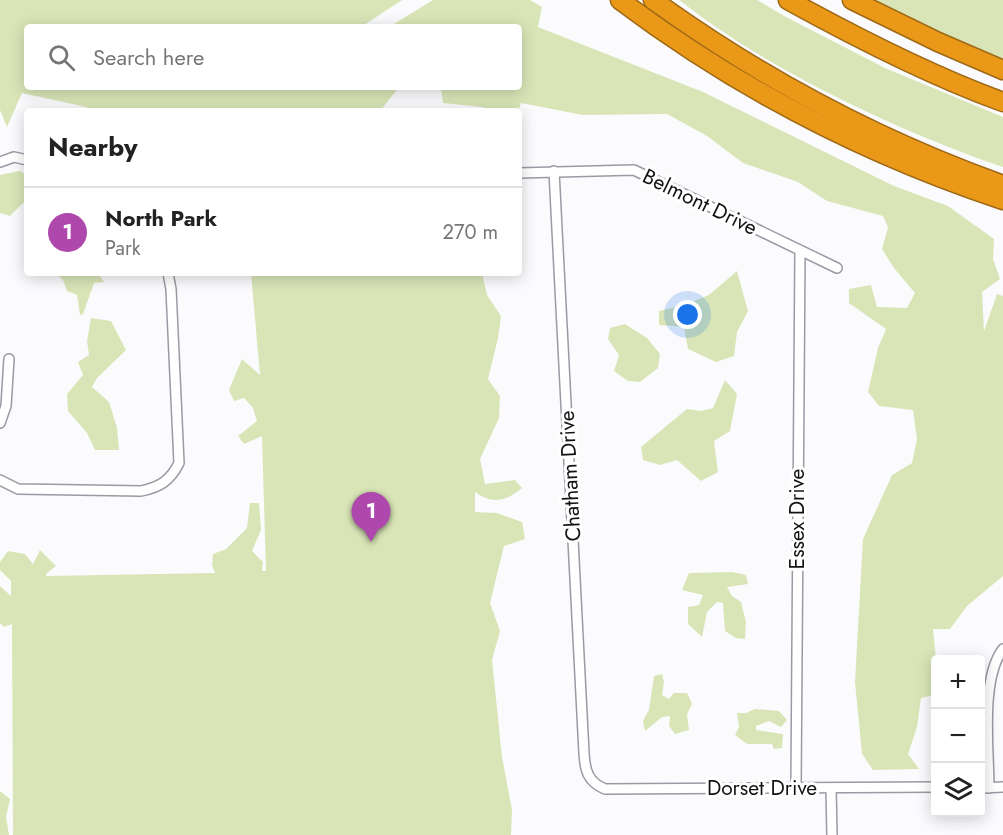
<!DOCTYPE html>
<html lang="en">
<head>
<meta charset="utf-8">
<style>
  :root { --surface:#fff; --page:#f2f2f2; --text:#222; --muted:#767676; --line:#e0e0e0; --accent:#af48ac }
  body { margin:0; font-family:Jost,sans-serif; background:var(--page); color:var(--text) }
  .controls { position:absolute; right:18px; bottom:18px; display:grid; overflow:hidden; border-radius:6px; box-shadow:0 3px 15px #0003 }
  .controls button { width:54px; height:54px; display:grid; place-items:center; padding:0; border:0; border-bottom:2px solid var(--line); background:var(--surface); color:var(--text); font:30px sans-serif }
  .you { position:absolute; left:688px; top:315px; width:21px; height:21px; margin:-15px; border:4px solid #fff; border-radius:50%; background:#1a73e8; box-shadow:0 0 0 9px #1a73e833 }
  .badge { display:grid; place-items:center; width:39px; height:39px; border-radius:50%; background:var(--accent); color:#fff; font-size:20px; font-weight:700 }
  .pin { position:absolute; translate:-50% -50px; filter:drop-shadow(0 2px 3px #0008) }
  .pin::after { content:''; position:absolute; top:32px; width:21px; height:18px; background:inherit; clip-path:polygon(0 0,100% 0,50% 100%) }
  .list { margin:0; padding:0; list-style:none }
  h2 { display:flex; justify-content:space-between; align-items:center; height:78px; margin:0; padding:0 24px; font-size:26px }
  h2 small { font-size:20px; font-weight:400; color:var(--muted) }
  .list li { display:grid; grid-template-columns:39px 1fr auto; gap:18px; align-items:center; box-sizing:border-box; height:90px; padding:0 24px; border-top:2px solid var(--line) }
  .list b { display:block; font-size:22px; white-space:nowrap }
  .list p { margin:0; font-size:20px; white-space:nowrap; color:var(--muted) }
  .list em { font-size:20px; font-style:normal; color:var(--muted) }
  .icon { flex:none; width:33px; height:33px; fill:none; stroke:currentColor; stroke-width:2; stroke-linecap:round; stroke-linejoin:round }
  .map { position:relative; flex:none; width:1003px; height:835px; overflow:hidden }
  .search { position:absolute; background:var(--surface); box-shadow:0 3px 15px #0003; left:24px; top:24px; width:498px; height:66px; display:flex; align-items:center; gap:15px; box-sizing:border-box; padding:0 21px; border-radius:6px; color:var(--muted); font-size:22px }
  .panel { position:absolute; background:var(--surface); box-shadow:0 3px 15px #0003; left:24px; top:108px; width:498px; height:168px; border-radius:6px }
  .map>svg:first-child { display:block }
</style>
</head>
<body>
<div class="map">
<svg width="1003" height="835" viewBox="0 0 1003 835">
  <rect width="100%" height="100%" fill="#fbfbfd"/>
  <g fill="#d9e5b7">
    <polygon points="0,0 402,0 361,27 27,27 27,87 399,87 380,111 92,111 86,107 22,93 7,127 0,110"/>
    <polygon points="433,0 530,0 542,7 538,27 703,92 894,186 948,206 994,239 993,259 1000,279 982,292 984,331 997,294 1003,296 1003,576 967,606 950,629 933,629 936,659 935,695 921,698 917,727 908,754 919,769 873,770 862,754 855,682 863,539 892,475 912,463 917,439 913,410 879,406 868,392 878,348 886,329 849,303 849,289 871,285 877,307 907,308 915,293 894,268 882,249 888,227 883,216 827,201 798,182 743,163 707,136 667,114 583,115 521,103 518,111 489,111 482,107 443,103 441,87 519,87 519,27 389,27"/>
    <path d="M 679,0 L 757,0 L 786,17 L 885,68 L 1003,117 L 1003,167 C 977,159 952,148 926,138 C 840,102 752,57 679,0 Z"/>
    <polygon points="852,0 1003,0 1003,70"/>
    <polygon points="20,171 27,176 27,199 10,216 0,213 0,175"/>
    <polygon points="737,271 748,311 737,332 734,356 716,362 688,349 684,327 659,325 659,311 687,304 709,295"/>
    <polygon points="55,273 98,273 104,282 94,283 83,314 80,315 77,295 67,291 63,280"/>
    <path d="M 251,273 L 482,273 L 487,295 L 501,316 L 498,338 L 488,379 L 500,396 L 499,418 L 480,459 L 485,484 L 515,480 L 522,488 C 506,501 493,505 475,492 L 475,512 L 497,513 L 522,522 L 525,539 L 504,546 L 490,603 L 500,631 L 492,660 L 502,757 L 512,810 L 511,835 L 13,835 L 12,624 L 4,627 L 0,623 L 0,586 L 11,596 L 11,581 L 0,570 L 0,562 L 8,551 L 25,554 L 33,564 L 40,550 L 56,566 L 47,573 L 46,576 L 215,573 L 212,565 L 213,554 L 226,549 L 247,528 L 250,503 L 259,503 L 261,530 L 252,551 L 263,562 L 262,571 L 266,571 L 262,436 L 244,444 L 238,436 L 257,421 L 253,408 L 244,398 L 234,401 L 229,390 L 242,359 L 260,375 Z"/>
    <polygon points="91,318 111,321 126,350 97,378 92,387 109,402 117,428 119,450 95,450 87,433 68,411 67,394 83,375 78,362 89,355 87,341"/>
    <polygon points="625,324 647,338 660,354 658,368 640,382 628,381 614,371 619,355 608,339 610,328"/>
    <polygon points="725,380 737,394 730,431 714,441 718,472 701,481 677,460 660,465 643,460 641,447 687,409 701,411 713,408"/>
    <polygon points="732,572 746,575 748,584 727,587 732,596 741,602 746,622 745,639 736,638 725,631 723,603 717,602 707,612 702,637 688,624 688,607 699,605 703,595 682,590 689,573"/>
    <polygon points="662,674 664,682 662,695 669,699 674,693 687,693 692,704 687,714 689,730 675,734 669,726 670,716 662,717 645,731 643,721 649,710 654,676"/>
    <polygon points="755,709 779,711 787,720 781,727 769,721 756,726 756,730 783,734 782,748 774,749 772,744 747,744 735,735 739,727 737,713 746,713"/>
    <polygon points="0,791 10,799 6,817 9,835 0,835"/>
  </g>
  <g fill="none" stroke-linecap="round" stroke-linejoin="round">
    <g stroke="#999aa4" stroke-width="12">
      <g id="street">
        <polyline points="0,162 14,157 27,160"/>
        <path d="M 554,171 L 584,753 C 585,771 588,782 605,789 L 936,787"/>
        <polyline points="519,173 634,170 837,268"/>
        <polyline points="0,423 6,406 9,359"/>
        <path d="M 0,480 L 18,489 L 141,491 C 160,487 170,481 179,463 L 171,289 L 168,273"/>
        <polyline points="796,787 800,251"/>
        <polyline points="831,788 832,835"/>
        <polyline points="980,788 1003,787"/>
        <path d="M 989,788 C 989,750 980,679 1003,649"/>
      </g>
    </g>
    <g stroke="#9e6917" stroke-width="21">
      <g id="highway">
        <path d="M 620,0 C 737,88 864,154 1003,200"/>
        <path d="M 653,0 C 761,78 877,140 1003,185"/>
        <path d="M 788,0 C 857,38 929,75 1003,102"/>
        <polyline points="852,0 938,42 1003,70"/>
      </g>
    </g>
    <use href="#street" stroke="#fff" stroke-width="9"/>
    <use href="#highway" stroke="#e99818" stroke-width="18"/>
  </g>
  <g text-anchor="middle" stroke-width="6" stroke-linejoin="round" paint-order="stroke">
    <g font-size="21" fill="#121316" stroke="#fff">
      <text transform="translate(700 202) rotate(26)" y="7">Belmont Drive</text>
      <text transform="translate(570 476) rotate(-93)" y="7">Chatham Drive</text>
      <text transform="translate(797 519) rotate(-90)" y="7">Essex Drive</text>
      <text x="762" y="795">Dorset Drive</text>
    </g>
  </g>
</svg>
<div class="controls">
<button>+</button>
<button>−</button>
<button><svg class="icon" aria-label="layers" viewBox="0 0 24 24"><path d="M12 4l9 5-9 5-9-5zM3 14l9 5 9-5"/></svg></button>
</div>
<div class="you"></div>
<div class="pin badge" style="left:371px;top:542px">1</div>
<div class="search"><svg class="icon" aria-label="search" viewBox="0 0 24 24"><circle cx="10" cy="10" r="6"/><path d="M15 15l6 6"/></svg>Search here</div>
<section class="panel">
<h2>Nearby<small></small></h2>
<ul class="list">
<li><span class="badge">1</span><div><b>North Park</b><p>Park</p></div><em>270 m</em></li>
</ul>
</section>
</div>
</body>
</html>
